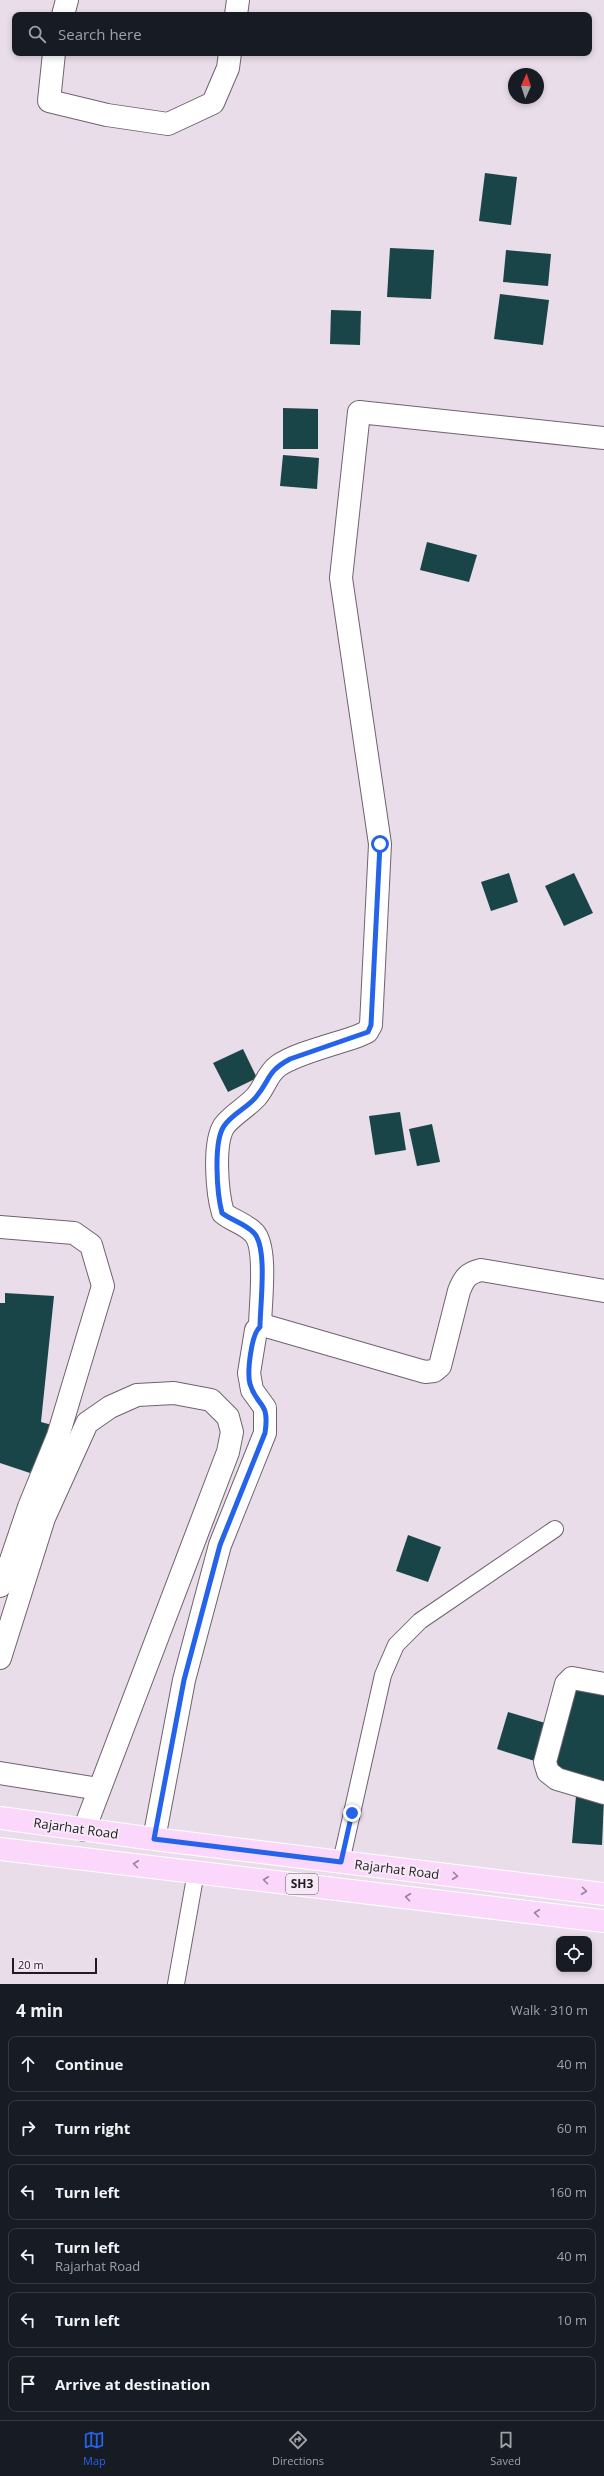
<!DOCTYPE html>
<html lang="en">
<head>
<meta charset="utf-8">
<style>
  :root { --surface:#171b24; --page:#20242c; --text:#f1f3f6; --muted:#9ea1a6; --line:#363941; --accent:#2563eb }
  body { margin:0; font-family:"Open Sans",sans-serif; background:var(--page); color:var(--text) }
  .controls { position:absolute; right:12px; bottom:12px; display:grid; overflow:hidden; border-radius:8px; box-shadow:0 2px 6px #0003 }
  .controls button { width:36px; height:36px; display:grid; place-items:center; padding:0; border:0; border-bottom:1px solid var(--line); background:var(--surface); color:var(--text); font:20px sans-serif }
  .compass { position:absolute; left:508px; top:68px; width:36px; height:36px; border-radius:50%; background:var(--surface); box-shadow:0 2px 6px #0003; rotate:3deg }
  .scale { position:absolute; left:12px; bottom:10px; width:85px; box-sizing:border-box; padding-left:4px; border:2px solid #211c21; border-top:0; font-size:11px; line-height:14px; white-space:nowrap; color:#211c21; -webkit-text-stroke:3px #f6eaf6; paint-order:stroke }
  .stop { position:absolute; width:12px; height:12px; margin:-9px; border:3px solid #2563eb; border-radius:50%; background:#fff }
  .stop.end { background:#2563eb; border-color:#fff; box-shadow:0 1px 4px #0008 }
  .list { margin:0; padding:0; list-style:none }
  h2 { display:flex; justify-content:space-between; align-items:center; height:52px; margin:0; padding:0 16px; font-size:17px }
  h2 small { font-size:13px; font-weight:400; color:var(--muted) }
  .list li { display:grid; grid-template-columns:26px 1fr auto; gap:12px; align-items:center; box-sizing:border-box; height:56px; margin:0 8px 8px; padding:0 8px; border:1px solid var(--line); border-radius:8px }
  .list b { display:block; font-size:15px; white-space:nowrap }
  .list p { margin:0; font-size:13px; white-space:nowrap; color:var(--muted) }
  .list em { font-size:13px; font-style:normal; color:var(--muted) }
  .icon { flex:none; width:22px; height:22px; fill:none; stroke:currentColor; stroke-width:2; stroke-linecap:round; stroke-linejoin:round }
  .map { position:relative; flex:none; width:604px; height:1984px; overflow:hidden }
  .search { position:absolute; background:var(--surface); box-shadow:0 2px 6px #0003; left:12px; right:12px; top:12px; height:44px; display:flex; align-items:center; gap:10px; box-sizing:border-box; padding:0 14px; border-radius:8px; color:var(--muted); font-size:15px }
  .sheet { height:436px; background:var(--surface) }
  nav { display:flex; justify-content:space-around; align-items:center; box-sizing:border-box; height:56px; border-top:1px solid var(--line); background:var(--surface); font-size:11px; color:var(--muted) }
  nav a { display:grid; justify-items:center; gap:2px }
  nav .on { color:var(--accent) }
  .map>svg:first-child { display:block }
</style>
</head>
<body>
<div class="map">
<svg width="604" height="1984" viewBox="0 0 604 1984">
  <rect width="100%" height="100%" fill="#e9dde9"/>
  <g fill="#194548">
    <polygon points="485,173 517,177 511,225 479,221"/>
    <polygon points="390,248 434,250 431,299 387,297"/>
    <polygon points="506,250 551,254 548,286 503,282"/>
    <polygon points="500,294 549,300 543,345 494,339"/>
    <polygon points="331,310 361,311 360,345 330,344"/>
    <polygon points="283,408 318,409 318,449 283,449"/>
    <polygon points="283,455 319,458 317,489 280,486"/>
    <polygon points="427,542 477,555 469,582 420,570"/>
    <polygon points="509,873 518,902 491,911 481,882"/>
    <polygon points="574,873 593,913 564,926 545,886"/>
    <polygon points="243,1049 257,1078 228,1092 213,1063"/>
    <polygon points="400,1112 406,1150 375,1155 369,1116"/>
    <polygon points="432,1124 440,1162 417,1166 409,1129"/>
    <polygon points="5,1293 54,1296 41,1422 52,1425 30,1473 0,1463 0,1303 5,1303"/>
    <polygon points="408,1535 441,1547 428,1582 396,1571"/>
    <polygon points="576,1684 604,1691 604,1784 551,1769"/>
    <polygon points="508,1712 552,1725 541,1763 497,1749"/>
    <polygon points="576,1796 604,1798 602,1845 572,1843"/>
  </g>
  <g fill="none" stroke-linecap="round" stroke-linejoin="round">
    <g stroke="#6e636e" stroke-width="18">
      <g id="service">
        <polyline points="341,1862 383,1675 396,1645 420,1621 555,1529"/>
        <polyline points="176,1984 196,1872"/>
      </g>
    </g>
    <g stroke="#6e636e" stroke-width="24">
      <g id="minor">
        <polyline points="63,15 67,0"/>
        <polyline points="236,15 238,0"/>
        <polyline points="54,53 49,101 107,115 168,124 213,103 228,68 230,53"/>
        <polyline points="0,1227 74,1233 91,1245 103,1286 58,1436 29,1507 8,1569 0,1586"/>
        <path d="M 260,1327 C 260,1305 268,1248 254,1233 C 246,1224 231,1220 223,1213 C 217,1193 213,1143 224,1126 C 232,1115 246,1108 256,1097 C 265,1087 267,1074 278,1066 C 296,1053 336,1044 358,1036 L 367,1032 L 371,1025 L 380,844 L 341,578 L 359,412 L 604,438"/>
        <polyline points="0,1658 44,1518 87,1423 110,1407 137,1395 174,1393 211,1400 228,1417 232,1432 228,1452 84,1830"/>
        <polyline points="604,1684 572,1678 566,1684 545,1762 548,1772 557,1779 604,1793"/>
        <polyline points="0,1773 99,1789"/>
        <path d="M 154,1839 L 184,1680 L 220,1545 L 265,1433 L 265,1408 L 252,1390 L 249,1373 L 256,1330 L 260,1327 L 266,1326 L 425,1372 L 434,1371 L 440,1366 L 459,1291 C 464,1278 468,1273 481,1270 L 604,1291"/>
      </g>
    </g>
    <g stroke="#fff" stroke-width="24">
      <g id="primary">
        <polyline points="0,1818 154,1839 604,1894"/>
        <polyline points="0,1849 604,1921"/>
      </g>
    </g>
    <use href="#service" stroke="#fff" stroke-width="16"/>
    <use href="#minor" stroke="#fff" stroke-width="22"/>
    <use href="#primary" stroke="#fad7fb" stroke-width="22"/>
  </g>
  <defs><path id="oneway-chevron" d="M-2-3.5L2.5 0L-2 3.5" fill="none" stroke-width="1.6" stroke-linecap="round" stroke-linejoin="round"/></defs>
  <g stroke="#988399">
    <use href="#oneway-chevron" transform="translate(136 1864) rotate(-173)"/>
    <use href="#oneway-chevron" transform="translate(455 1876) rotate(7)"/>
    <use href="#oneway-chevron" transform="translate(266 1880) rotate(-173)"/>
    <use href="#oneway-chevron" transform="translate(584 1891) rotate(7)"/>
    <use href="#oneway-chevron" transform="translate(408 1897) rotate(-173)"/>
    <use href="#oneway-chevron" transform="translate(537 1913) rotate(-173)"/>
  </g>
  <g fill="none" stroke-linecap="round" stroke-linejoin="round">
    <path stroke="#2563eb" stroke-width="5" d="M 352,1813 L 341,1862 L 154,1839 L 184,1680 L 220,1545 L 265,1433 C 270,1400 257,1408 250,1384 C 247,1373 251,1334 260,1327 C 260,1305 268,1248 254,1233 C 246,1224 231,1220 222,1213 C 217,1194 213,1142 224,1126 C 232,1114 247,1108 256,1097 C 271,1079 266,1072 290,1059 L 368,1032 L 371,1025 L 380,844"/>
  </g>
  <g text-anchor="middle" stroke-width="4" stroke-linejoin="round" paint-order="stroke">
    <rect fill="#f6eaf6" stroke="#615a61" stroke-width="1" x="286" y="1874" width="32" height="20" rx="3"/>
    <g font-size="12" font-weight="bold" fill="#211c21">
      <text x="302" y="1888">SH3</text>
    </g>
    <g font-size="13" fill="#211c21" stroke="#f6eaf6">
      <text transform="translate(76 1828) rotate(8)" y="5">Rajarhat Road</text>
      <text transform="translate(397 1869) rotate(7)" y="5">Rajarhat Road</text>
    </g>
  </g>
</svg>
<div class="controls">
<button><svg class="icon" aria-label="locate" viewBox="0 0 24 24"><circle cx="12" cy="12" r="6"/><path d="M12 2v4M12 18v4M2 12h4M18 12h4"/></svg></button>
</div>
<svg class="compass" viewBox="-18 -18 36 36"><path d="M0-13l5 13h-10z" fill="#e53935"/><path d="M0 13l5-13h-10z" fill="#9ea1a6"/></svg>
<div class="scale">20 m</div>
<div class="stop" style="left:380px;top:844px"></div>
<div class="stop end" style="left:352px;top:1813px"></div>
<div class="search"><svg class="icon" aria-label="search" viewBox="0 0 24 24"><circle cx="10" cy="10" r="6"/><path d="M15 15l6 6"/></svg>Search here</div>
</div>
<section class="sheet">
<h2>4 min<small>Walk · 310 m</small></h2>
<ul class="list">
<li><svg class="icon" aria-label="ahead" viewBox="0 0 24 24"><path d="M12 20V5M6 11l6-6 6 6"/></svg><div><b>Continue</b></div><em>40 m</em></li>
<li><svg class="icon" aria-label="right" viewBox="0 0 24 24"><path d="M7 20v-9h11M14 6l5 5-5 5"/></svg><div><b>Turn right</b></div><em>60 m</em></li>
<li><svg class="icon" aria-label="left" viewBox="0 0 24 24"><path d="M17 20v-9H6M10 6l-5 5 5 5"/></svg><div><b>Turn left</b></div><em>160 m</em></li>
<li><svg class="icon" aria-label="left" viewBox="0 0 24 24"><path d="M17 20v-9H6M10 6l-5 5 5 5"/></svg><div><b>Turn left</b><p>Rajarhat Road</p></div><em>40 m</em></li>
<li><svg class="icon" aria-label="left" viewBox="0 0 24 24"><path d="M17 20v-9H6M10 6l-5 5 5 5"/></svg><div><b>Turn left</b></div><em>10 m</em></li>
<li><svg class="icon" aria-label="arrive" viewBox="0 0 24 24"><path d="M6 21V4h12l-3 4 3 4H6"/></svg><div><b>Arrive at destination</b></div></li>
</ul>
</section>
<nav>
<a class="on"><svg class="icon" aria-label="map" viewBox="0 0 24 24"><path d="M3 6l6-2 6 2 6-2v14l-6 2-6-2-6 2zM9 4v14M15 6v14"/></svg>Map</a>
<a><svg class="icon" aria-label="directions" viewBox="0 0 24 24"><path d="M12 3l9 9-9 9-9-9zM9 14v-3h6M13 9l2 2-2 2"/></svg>Directions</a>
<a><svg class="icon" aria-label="saved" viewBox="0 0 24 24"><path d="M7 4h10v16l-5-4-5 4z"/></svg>Saved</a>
</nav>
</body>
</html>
